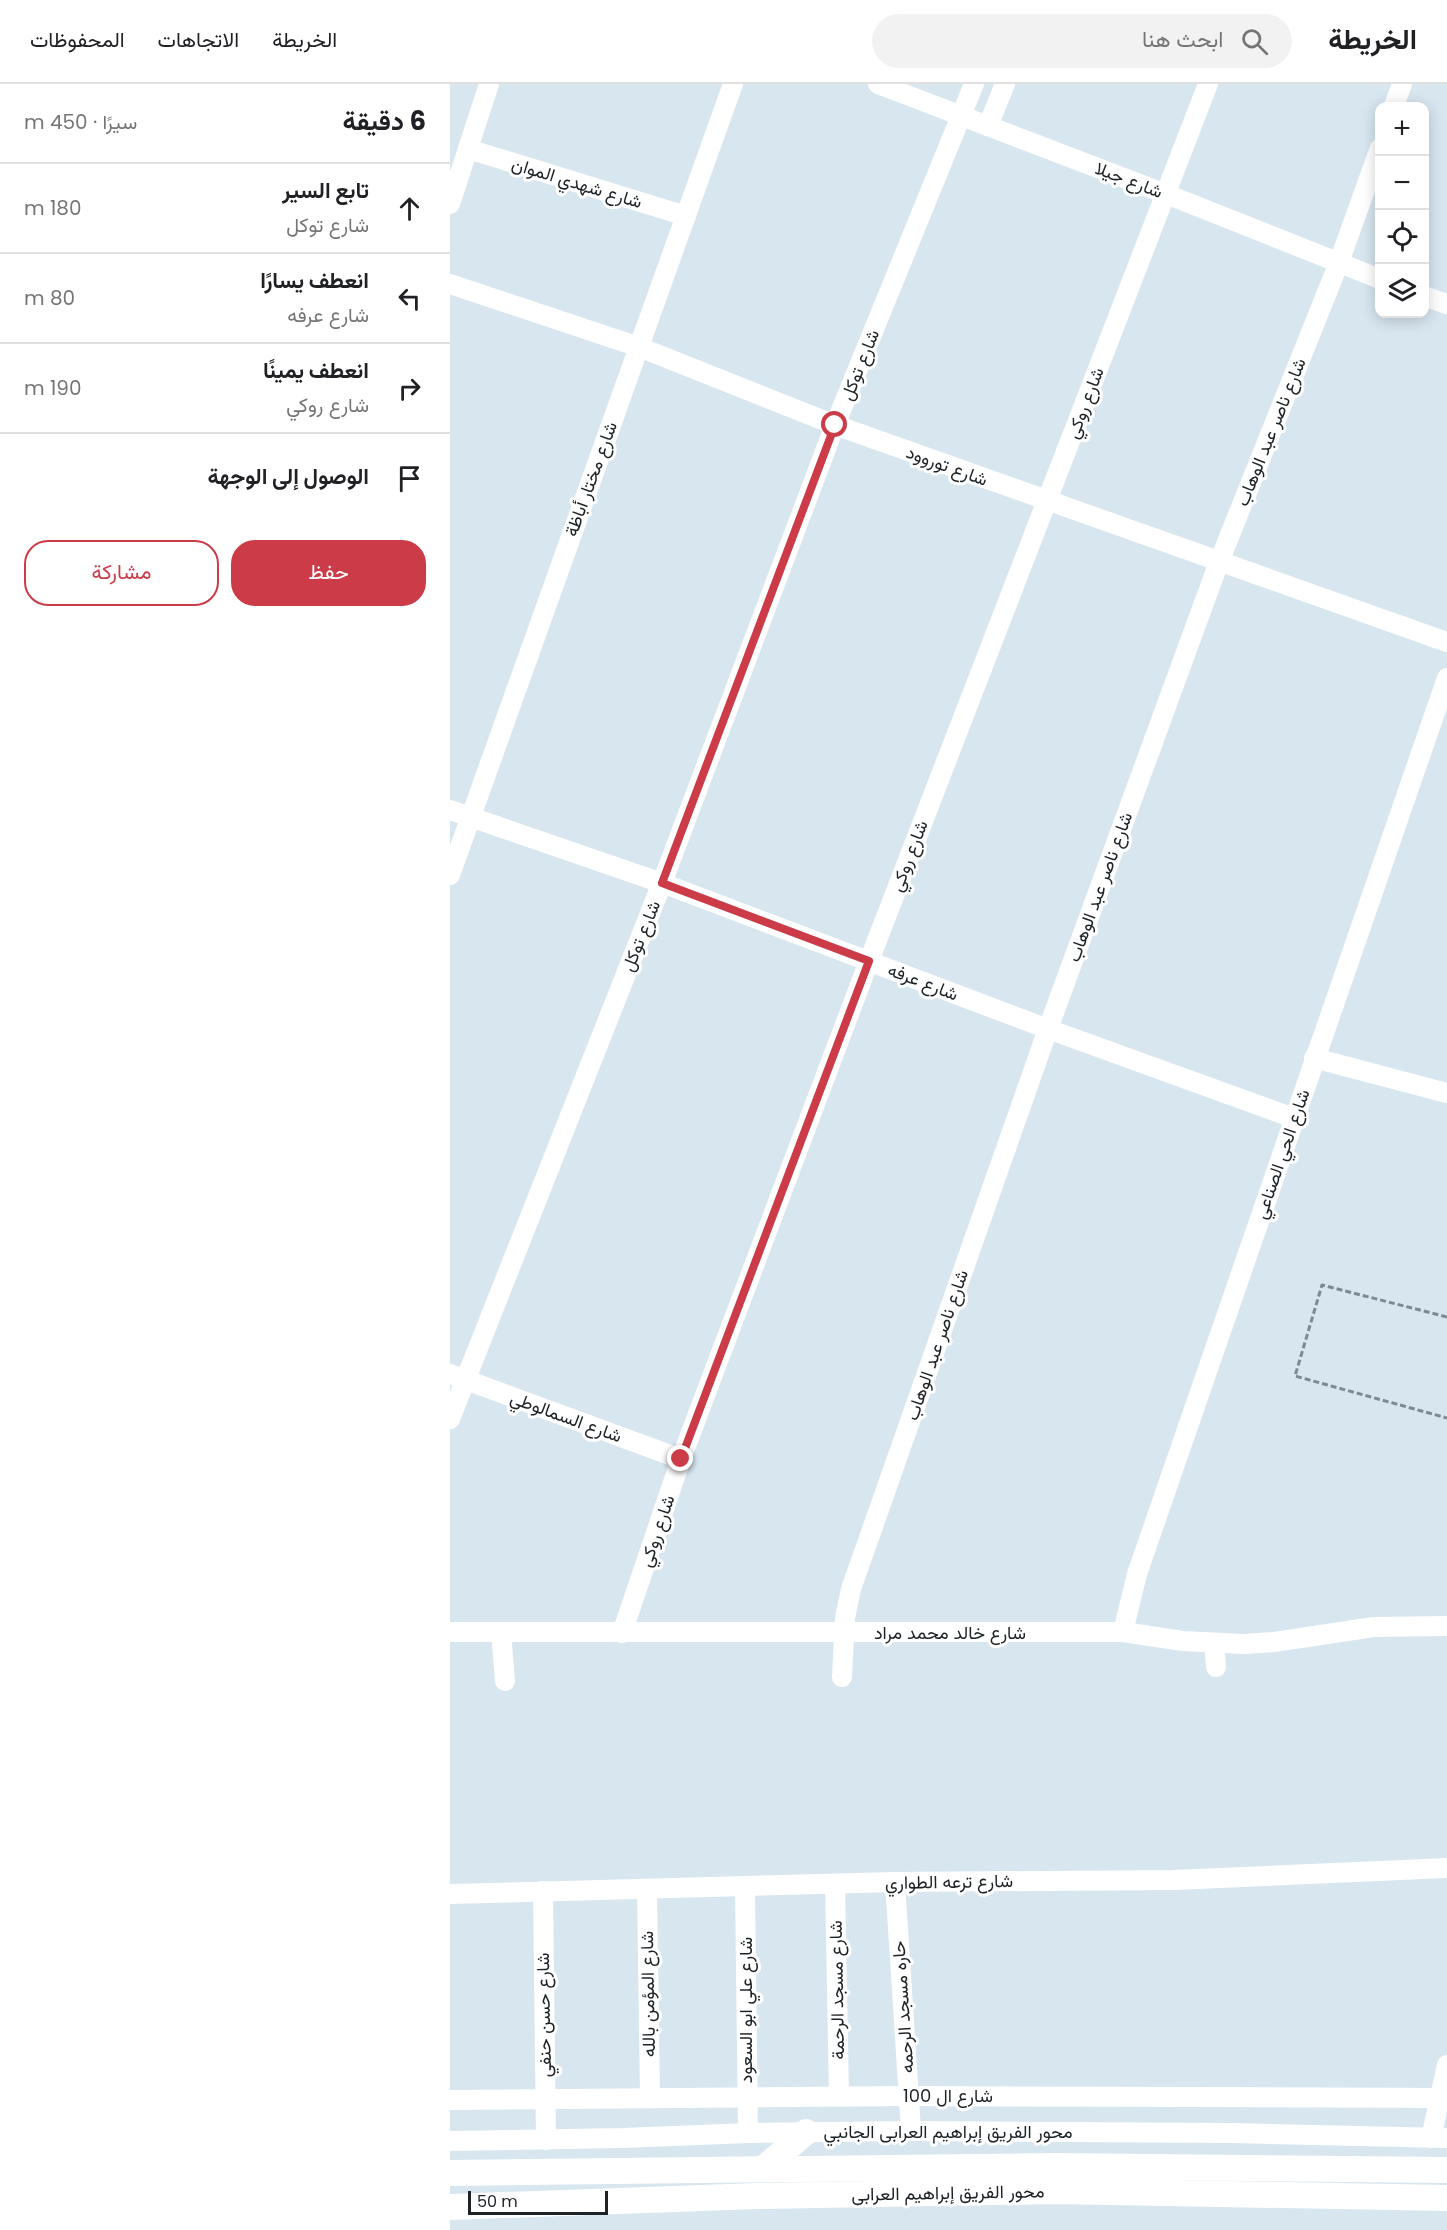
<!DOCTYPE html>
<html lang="ar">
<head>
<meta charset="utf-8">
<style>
  :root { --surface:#fff; --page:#f2f2f2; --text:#202124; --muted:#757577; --line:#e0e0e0; --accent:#cb3b48 }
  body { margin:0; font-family:Poppins,Vazirmatn,sans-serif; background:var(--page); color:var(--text); direction:rtl }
  .controls { position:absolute; right:18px; top:18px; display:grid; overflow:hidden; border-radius:12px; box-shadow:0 3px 15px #0003 }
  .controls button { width:54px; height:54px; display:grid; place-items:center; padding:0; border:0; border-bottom:2px solid var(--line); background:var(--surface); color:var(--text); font:30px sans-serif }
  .scale { position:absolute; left:18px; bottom:15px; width:140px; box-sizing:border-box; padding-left:6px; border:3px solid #1c2225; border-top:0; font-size:16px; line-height:21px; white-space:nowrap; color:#1c2225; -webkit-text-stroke:4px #fff; paint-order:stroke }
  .stop { position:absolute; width:18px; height:18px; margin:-14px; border:4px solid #cb3b48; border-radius:50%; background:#fff }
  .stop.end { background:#cb3b48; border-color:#fff; box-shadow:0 2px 6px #0008 }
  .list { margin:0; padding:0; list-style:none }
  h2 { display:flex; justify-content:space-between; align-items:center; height:78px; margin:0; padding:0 24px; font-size:26px }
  h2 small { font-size:20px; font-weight:400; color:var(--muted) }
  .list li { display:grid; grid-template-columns:39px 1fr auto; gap:18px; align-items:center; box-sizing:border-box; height:90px; padding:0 24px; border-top:2px solid var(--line) }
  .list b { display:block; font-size:22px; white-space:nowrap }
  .list p { margin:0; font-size:20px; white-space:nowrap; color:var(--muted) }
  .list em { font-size:20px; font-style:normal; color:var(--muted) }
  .actions { display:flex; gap:12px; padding:18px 24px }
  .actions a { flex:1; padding:14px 0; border:2px solid var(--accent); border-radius:24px; text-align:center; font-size:21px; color:var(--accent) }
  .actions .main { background:var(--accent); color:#fff }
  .icon { flex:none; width:33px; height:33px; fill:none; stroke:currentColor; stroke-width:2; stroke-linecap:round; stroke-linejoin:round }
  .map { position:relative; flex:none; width:997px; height:2146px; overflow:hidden; direction:ltr }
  header { display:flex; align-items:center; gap:36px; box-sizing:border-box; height:84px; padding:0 30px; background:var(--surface); border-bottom:2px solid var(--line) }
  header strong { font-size:28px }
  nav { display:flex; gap:33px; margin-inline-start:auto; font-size:21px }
  .search { width:420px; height:54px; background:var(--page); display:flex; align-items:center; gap:15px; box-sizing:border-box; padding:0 21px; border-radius:33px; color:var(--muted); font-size:22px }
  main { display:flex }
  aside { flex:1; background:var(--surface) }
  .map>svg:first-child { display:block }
</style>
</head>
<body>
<header>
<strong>الخريطة</strong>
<div class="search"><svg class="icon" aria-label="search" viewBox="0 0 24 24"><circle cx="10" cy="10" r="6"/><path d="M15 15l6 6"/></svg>ابحث هنا</div>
<nav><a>الخريطة</a><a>الاتجاهات</a><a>المحفوظات</a></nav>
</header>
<main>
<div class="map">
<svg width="997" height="2146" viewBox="0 0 997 2146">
  <rect width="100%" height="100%" fill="#d8e6f0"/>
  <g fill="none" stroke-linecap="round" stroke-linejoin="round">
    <polyline stroke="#7f8990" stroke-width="3" stroke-dasharray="6 3" stroke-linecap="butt" points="997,1233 872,1201 845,1292 997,1334"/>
    <g stroke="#fff" stroke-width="20">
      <polyline points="428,0 716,110 930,195"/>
      <polyline points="944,22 952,0"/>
      <polyline points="538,42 555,0"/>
      <polyline points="18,65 236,132"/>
      <polyline points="0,120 39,0"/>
      <polyline points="0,200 189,263 385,341 997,558"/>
      <polyline points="974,212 997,220"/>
      <polyline points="0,726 212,799 598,945 844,1034"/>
      <polyline points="0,791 283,0"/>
      <polyline points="864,974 997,1009"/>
      <polyline points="0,1290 231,1375"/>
      <polyline points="0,1335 212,799 385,341 524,0"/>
      <polyline points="0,1548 673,1548 733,1557 794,1560 824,1558 924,1543 997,1542"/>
      <polyline points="51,1548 55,1597"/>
      <polyline points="673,1548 687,1490 997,594"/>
      <polyline points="172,1549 231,1375 419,877 758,0"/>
      <polyline points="764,1560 766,1583"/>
      <polyline points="392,1593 395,1534 401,1505 598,945 769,478 888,181 930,64"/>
      <polyline points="445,1798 461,2047"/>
      <polyline points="385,1800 389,2012"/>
      <polyline points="295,1803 298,2049"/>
      <polyline points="197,1806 200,2014"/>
      <polyline points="93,1807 96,2056"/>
      <polyline points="0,1810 445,1798 724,1796 997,1784"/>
      <polyline points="0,2016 459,2012 997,2014"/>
      <polyline points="981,2054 997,1981"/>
      <polyline points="0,2057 173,2054 298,2049 461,2047 782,2049 997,2054"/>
    </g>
    <g stroke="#fff" stroke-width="26">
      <polyline points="313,2085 356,2048"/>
      <polyline points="0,2089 605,2082 997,2086"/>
      <polyline points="0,2123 307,2112 605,2107 997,2114"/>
    </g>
  </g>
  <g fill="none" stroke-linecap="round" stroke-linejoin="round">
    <polyline stroke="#cb3b48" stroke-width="8" points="231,1375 419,877 212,799 385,341"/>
  </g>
  <g text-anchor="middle" stroke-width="6" stroke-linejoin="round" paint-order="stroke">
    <g font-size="18" fill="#1c2225" stroke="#fff">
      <text transform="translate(679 96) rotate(21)" y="6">شارع جيلا</text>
      <text transform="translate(127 99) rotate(17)" y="6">شارع شهدي الموان</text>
      <text transform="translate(410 281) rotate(-68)" y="6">شارع توكل</text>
      <text transform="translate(635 319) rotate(-69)" y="6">شارع روكي</text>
      <text transform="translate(821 348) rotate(-68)" y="6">شارع ناصر عبد الوهاب</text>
      <text transform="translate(497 382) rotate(20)" y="6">شارع توروود</text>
      <text transform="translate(141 395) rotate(-70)" y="6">شارع مختار أباظة</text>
      <text transform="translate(459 772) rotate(-69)" y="6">شارع روكي</text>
      <text transform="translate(650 803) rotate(-70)" y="6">شارع ناصر عبد الوهاب</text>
      <text transform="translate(191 852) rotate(-68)" y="6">شارع توكل</text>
      <text transform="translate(473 898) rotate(21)" y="6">شارع عرفه</text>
      <text transform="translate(832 1070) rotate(-71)" y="6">شارع الحي الصناعي</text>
      <text transform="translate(487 1261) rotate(-71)" y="6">شارع ناصر عبد الوهاب</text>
      <text transform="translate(116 1333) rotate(20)" y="6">شارع السمالوطي</text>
      <text transform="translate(207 1447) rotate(-71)" y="6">شارع روكي</text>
      <text x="500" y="1555">شارع خالد محمد مراد</text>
      <text transform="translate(499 1798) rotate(-1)" y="6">شارع ترعه الطواري</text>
      <text transform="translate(387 1906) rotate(-91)" y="6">شارع مسجد الرحمة</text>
      <text transform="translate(198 1910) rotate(-91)" y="6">شارع المؤمن بالله</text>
      <text transform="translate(453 1923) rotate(-94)" y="6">حاره مسجد الرحمه</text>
      <text transform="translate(296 1926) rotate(-90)" y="6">شارع علي ابو السعود</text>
      <text transform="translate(94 1931) rotate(-91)" y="6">شارع حسن حنفي</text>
      <text x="498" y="2018">شارع ال 100</text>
      <text x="498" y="2054">محور الفريق إبراهيم العرابى الجانبي</text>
      <text transform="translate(498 2109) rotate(-1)" y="6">محور الفريق إبراهيم العرابى</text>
    </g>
  </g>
</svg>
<div class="controls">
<button>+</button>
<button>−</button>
<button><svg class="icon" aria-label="locate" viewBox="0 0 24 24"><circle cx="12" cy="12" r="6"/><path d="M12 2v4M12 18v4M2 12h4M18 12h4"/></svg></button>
<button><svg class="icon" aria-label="layers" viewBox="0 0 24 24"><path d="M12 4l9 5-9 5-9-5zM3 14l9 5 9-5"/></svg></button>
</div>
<div class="scale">50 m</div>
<div class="stop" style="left:385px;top:341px"></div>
<div class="stop end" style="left:231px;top:1375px"></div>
</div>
<aside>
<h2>6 دقيقة<small>سيرًا · 450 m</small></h2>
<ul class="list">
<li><svg class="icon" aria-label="ahead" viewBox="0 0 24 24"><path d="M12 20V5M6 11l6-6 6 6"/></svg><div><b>تابع السير</b><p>شارع توكل</p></div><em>180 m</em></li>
<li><svg class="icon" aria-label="left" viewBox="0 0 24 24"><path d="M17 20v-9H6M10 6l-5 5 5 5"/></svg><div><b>انعطف يسارًا</b><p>شارع عرفه</p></div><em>80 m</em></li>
<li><svg class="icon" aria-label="right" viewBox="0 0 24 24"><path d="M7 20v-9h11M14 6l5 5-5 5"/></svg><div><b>انعطف يمينًا</b><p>شارع روكي</p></div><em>190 m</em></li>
<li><svg class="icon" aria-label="arrive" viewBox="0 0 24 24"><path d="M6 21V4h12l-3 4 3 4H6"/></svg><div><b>الوصول إلى الوجهة</b></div></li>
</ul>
<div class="actions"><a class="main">حفظ</a><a>مشاركة</a></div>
</aside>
</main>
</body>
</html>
